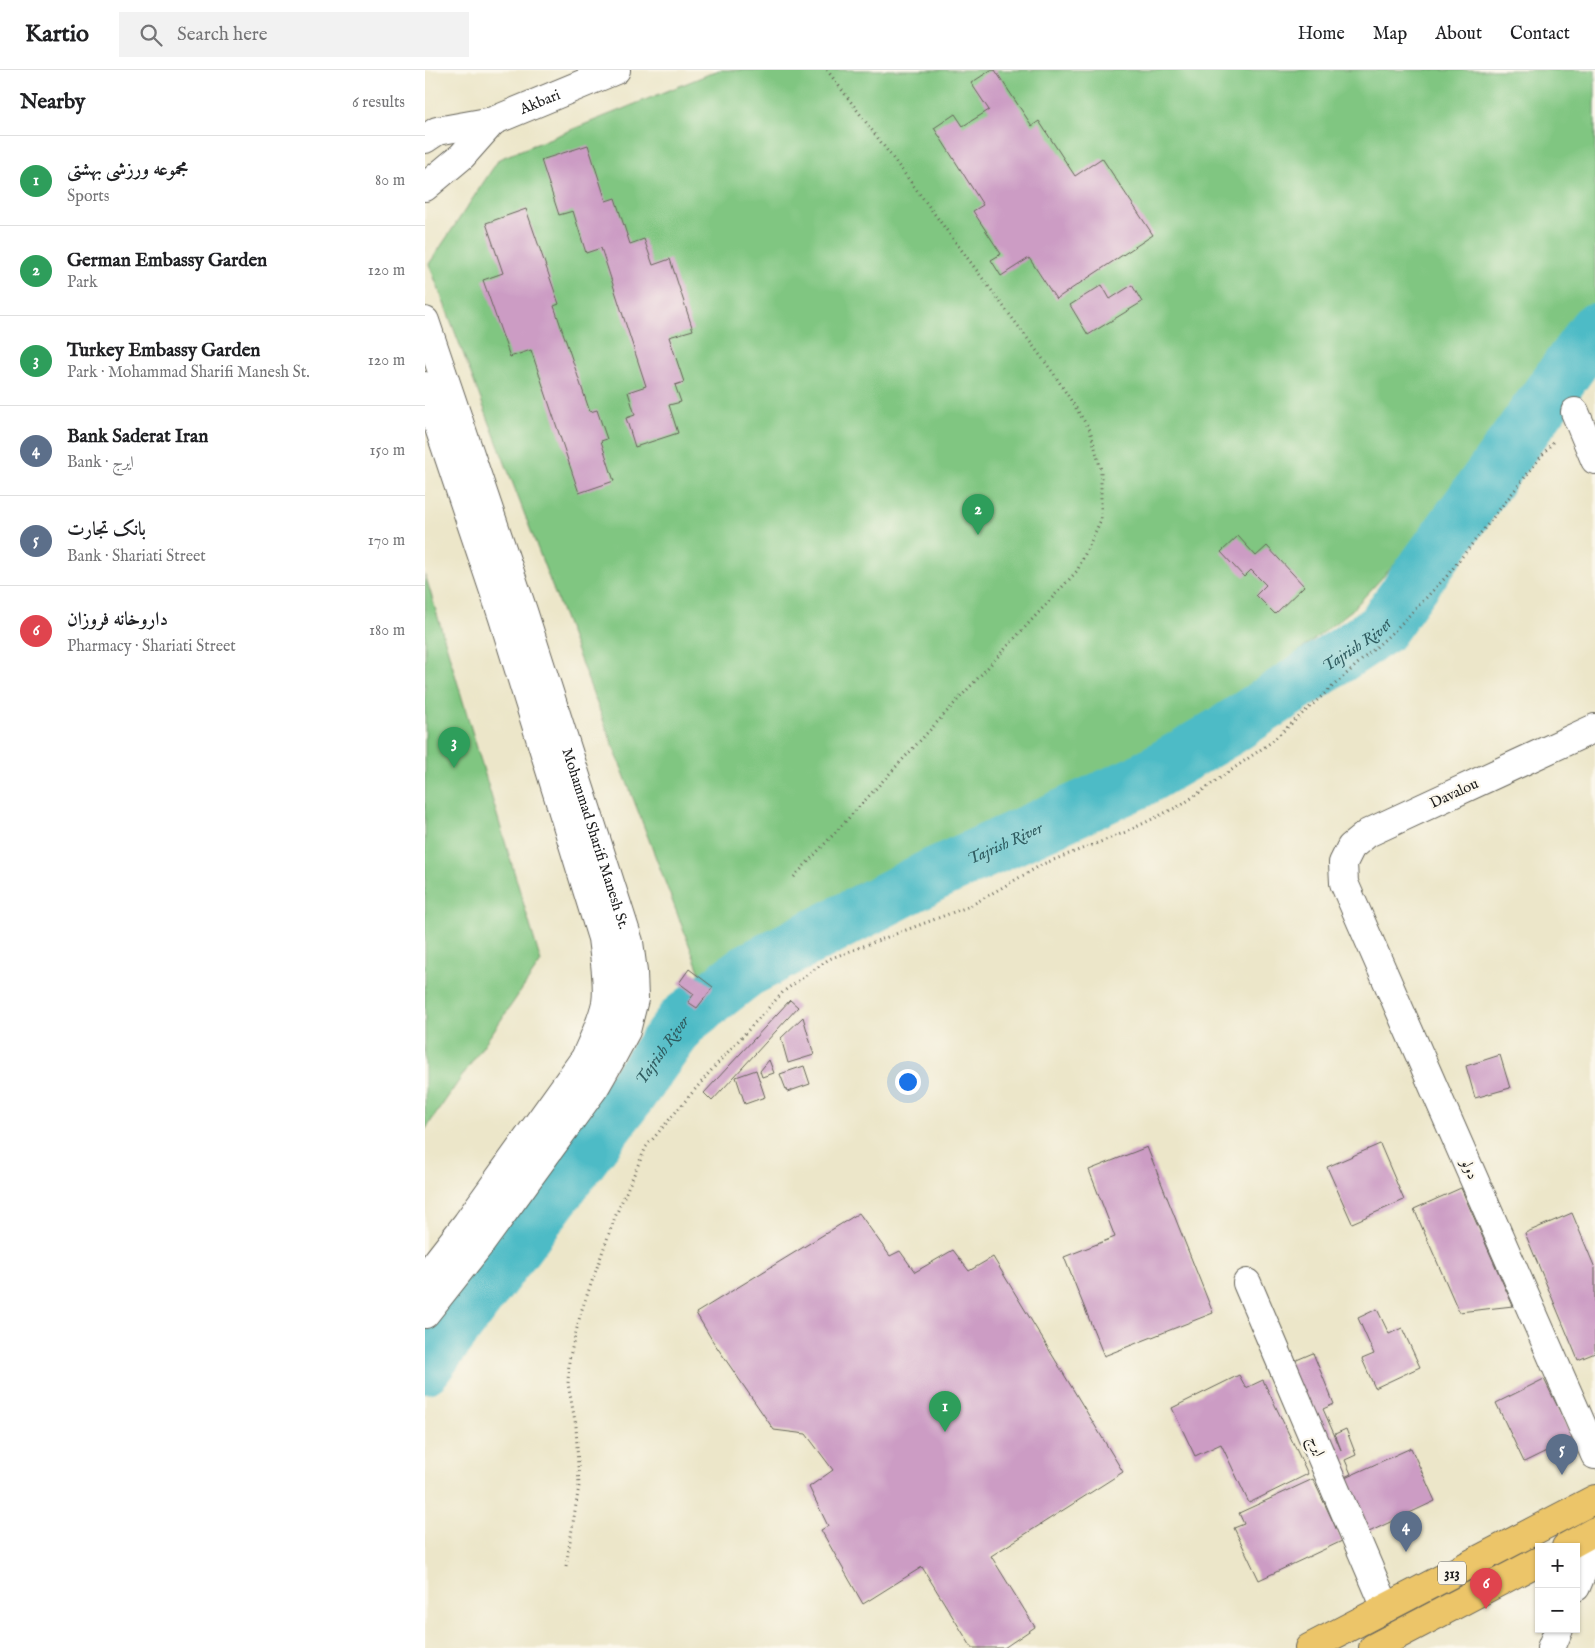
<!DOCTYPE html>
<html lang="en">
<head>
<meta charset="utf-8">
<style>
  :root { --surface:#fff; --page:#f2f2f2; --text:#202124; --muted:#757577; --line:#e0e0e0; --accent:#0b8043 }
  body { margin:0; font-family:"IM FELL English",Amiri,serif; background:var(--page); color:var(--text) }
  .controls { position:absolute; right:15px; bottom:15px; display:grid; overflow:hidden; border-radius:0px; box-shadow:0 1px 4px #0004 }
  .controls button { width:45px; height:45px; display:grid; place-items:center; padding:0; border:0; border-bottom:1px solid var(--line); background:var(--surface); color:var(--text); font:25px sans-serif }
  .you { position:absolute; left:482px; top:1011px; width:18px; height:18px; margin:-12px; border:4px solid #fff; border-radius:50%; background:#1a73e8; box-shadow:0 0 0 8px #1a73e833 }
  .badge { display:grid; place-items:center; width:32px; height:32px; border-radius:50%; background:var(--accent); color:#fff; font-size:16px; font-weight:700 }
  .pin { position:absolute; translate:-50% -41px; filter:drop-shadow(0 1px 2px #0008) }
  .pin::after { content:''; position:absolute; top:26px; width:18px; height:15px; background:inherit; clip-path:polygon(0 0,100% 0,50% 100%) }
  .list { margin:0; padding:0; list-style:none }
  h2 { display:flex; justify-content:space-between; align-items:center; height:65px; margin:0; padding:0 20px; font-size:21px }
  h2 small { font-size:16px; font-weight:400; color:var(--muted) }
  .list li { display:grid; grid-template-columns:32px 1fr auto; gap:15px; align-items:center; box-sizing:border-box; height:90px; padding:0 20px; border-top:1px solid var(--line) }
  .list b { display:block; font-size:19px; white-space:nowrap }
  .list p { margin:0; font-size:16px; white-space:nowrap; color:var(--muted) }
  .list em { font-size:16px; font-style:normal; color:var(--muted) }
  .icon { flex:none; width:28px; height:28px; fill:none; stroke:currentColor; stroke-width:2; stroke-linecap:round; stroke-linejoin:round }
  .map { position:relative; flex:none; width:1170px; height:1578px; overflow:hidden }
  header { display:flex; align-items:center; gap:30px; box-sizing:border-box; height:70px; padding:0 25px; background:var(--surface); border-bottom:1px solid var(--line) }
  header strong { font-size:24px }
  nav { display:flex; gap:28px; margin-inline-start:auto; font-size:18px }
  .search { width:350px; height:45px; background:var(--page); display:flex; align-items:center; gap:12px; box-sizing:border-box; padding:0 18px; border-radius:0px; color:var(--muted); font-size:19px }
  main { display:flex }
  aside { flex:1; background:var(--surface) }
  .map>svg:first-child { display:block }
</style>
</head>
<body>
<header>
<strong>Kartio</strong>
<div class="search"><svg class="icon" aria-label="search" viewBox="0 0 24 24"><circle cx="10" cy="10" r="6"/><path d="M15 15l6 6"/></svg>Search here</div>
<nav><a>Home</a><a>Map</a><a>About</a><a>Contact</a></nav>
</header>
<main>
<aside>
<h2>Nearby<small>6 results</small></h2>
<ul class="list">
<li><span class="badge" style="background:#2e9e5b">1</span><div><b>مجموعه ورزشی بهشتی</b><p>Sports</p></div><em>80 m</em></li>
<li><span class="badge" style="background:#2e9e5b">2</span><div><b>German Embassy Garden</b><p>Park</p></div><em>120 m</em></li>
<li><span class="badge" style="background:#2e9e5b">3</span><div><b>Turkey Embassy Garden</b><p>Park · Mohammad Sharifi Manesh St.</p></div><em>120 m</em></li>
<li><span class="badge" style="background:#5c6f8a">4</span><div><b>Bank Saderat Iran</b><p>Bank · ایرج</p></div><em>150 m</em></li>
<li><span class="badge" style="background:#5c6f8a">5</span><div><b>بانک تجارت</b><p>Bank · Shariati Street</p></div><em>170 m</em></li>
<li><span class="badge" style="background:#e0444e">6</span><div><b>داروخانه فروزان</b><p>Pharmacy · Shariati Street</p></div><em>180 m</em></li>
</ul>
</aside>
<div class="map">
<svg width="1170" height="1578" viewBox="0 0 1170 1578">
  <rect width="100%" height="100%" fill="#fbf7ec"/>
  <filter id="ink" filterUnits="userSpaceOnUse"><feTurbulence type="fractalNoise" baseFrequency=".02" numOctaves="2"/><feDisplacementMap in="SourceGraphic" scale="10" xChannelSelector="R" yChannelSelector="G"/><feConvolveMatrix kernelMatrix="1 2 1 2 8 2 1 2 1" color-interpolation-filters="sRGB"/></filter>
  <filter id="wash" filterUnits="userSpaceOnUse"><feTurbulence type="fractalNoise" baseFrequency=".0096" numOctaves="4" result="noise"/><feDisplacementMap in="SourceGraphic" scale="20" xChannelSelector="R" yChannelSelector="G"/><feGaussianBlur stdDeviation="1.12" result="paint"/><feColorMatrix in="noise" values="0 0 0 0 0 0 0 0 0 0 0 0 0 0 0 0 0 1.4 0 .05"/><feComposite in="paint" operator="in"/></filter>
  <g filter="url(#wash)">
    <rect width="100%" height="100%" fill="#ece6c9"/>
    <g fill="#80c681" stroke="#4e714e">
      <polygon points="294,0 1170,0 1170,233 1151,254 1068,389 927,540 775,658 585,756 432,814 276,906 4,194 74,89"/>
      <polygon points="0,504 116,892 0,1060"/>
    </g>
    <g fill="none" stroke-linecap="round" stroke-linejoin="round">
      <path stroke="#4dbbc6" stroke-width="54" id="s1" d="M 0,1297 L 204,1025 L 258,950 L 321,901 L 508,805 L 713,712 L 801,661 L 956,559 L 1170,260"/>
    </g>
    <g id="blocks">
      <g fill="#cc9cc4">
        <polygon points="566,0 570,0 607,56 614,51 650,106 677,88 728,165 631,229 604,188 576,206 566,190 576,184 548,141 558,135 509,58 530,44 538,56 564,40 546,13"/>
        <polygon points="163,75 181,131 190,128 205,174 219,169 228,195 245,189 268,260 244,267 259,312 250,315 256,332 244,335 253,363 210,377 201,348 210,345 203,322 221,316 176,178 161,183 148,141 134,145 116,90"/>
        <polygon points="101,139 134,234 129,236 165,342 172,340 182,369 176,371 189,411 154,423 106,280 85,287 58,210 78,203 61,153"/>
        <polygon points="677,215 685,229 707,215 717,232 663,265 645,235"/>
        <polygon points="813,466 831,486 842,476 879,516 850,544 831,525 841,515 826,500 819,507 796,482"/>
        <polygon points="264,899 288,917 272,938 263,932 269,924 254,913"/>
        <polygon points="365,930 373,937 287,1031 279,1023"/>
        <polygon points="378,947 389,985 363,993 356,968"/>
        <polygon points="1075,985 1085,1018 1050,1028 1041,996"/>
        <polygon points="344,990 349,1003 337,1007 335,1001"/>
        <polygon points="379,996 385,1014 362,1022 355,1004"/>
        <polygon points="331,1000 340,1027 320,1034 311,1007"/>
        <polygon points="955,1074 979,1130 927,1153 902,1097"/>
        <polygon points="722,1077 788,1243 679,1286 639,1187 690,1167 664,1100"/>
        <polygon points="1036,1118 1088,1236 1034,1242 989,1139"/>
        <polygon points="434,1143 465,1186 475,1181 490,1202 528,1180 544,1201 568,1187 698,1402 566,1486 610,1557 579,1578 547,1578 497,1497 438,1534 396,1460 403,1456 384,1417 408,1400 381,1364 349,1360 287,1270 271,1243"/>
        <polygon points="1147,1143 1170,1198 1170,1283 1153,1290 1100,1163"/>
        <polygon points="952,1239 964,1264 977,1258 995,1297 950,1318 937,1289 949,1284 933,1248"/>
        <polygon points="888,1283 909,1334 898,1339 916,1380 910,1364 921,1359 931,1385 920,1390 926,1404 911,1411 860,1295"/>
        <polygon points="814,1305 821,1318 838,1310 883,1404 824,1433 796,1374 770,1386 747,1338"/>
        <polygon points="1119,1309 1148,1368 1099,1392 1071,1333"/>
        <polygon points="986,1378 1010,1431 944,1462 920,1408"/>
        <polygon points="888,1409 917,1471 834,1510 809,1458 819,1454 814,1443"/>
      </g>
    </g>
  </g>
  <g filter="url(#ink)">
    <use href="#blocks" fill-opacity="0" stroke="#656359" stroke-width="1"/>
    <g fill="none" stroke-linecap="round" stroke-linejoin="round">
      <g stroke="#656359" stroke-width="30">
        <g id="minor">
          <path id="s2" d="M 0,69 L 12,61 L 68,51 L 191,0"/>
          <polyline points="0,117 37,86 68,51"/>
          <path id="s3" d="M 0,251 L 98,541 L 204,872 L 208,902 L 209,929 L 201,961 L 186,989 L 170,1017 L 57,1172 L 0,1244"/>
          <path d="M 0,316 L 78,548 L 177,868 C 179,886 184,915 181,933 C 177,952 168,970 160,988 L 42,1153 L 0,1207"/>
          <polyline points="1150,342 1170,390"/>
          <polyline points="1170,658 943,763 926,777 918,793 919,813 1170,1385"/>
          <polyline points="822,1213 961,1538"/>
          <polyline points="1151,1517 1170,1471"/>
          <polyline points="1126,1578 1134,1559"/>
        </g>
      </g>
      <g stroke="#656359" stroke-width="30">
        <g id="major">
          <polyline points="1141,1477 1170,1461"/>
          <polyline points="884,1578 1170,1429"/>
          <polyline points="948,1578 1114,1491"/>
        </g>
      </g>
      <g stroke="#656359" stroke-width="3" stroke-dasharray="1 4" stroke-linecap="butt">
        <polyline points="369,807 652,501 676,450 676,400 665,360 629,304 402,0"/>
        <polyline points="141,1496 154,1416 151,1356 143,1314 144,1290 156,1242 190,1147 221,1077 290,996 359,921 404,889 545,836 618,794 701,762 758,734 845,673 970,560 1021,507 1130,369"/>
      </g>
      <use href="#minor" stroke="#fff" stroke-width="28"/>
      <use href="#major" stroke="#ecc569" stroke-width="28"/>
    </g>
  </g>
  <g text-anchor="middle" stroke-width="4.5" stroke-linejoin="round" paint-order="stroke">
    <rect fill="#fbf7ec" stroke="#5f5e5a" stroke-width="1" x="1013" y="1491.5" width="28" height="23" rx="4"/>
    <g font-size="14" font-weight="bold" fill="#1c1c1c">
      <text x="1027" y="1508">313</text>
    </g>
    <g font-size="15" fill="#1c1c1c" stroke="#fbf7ec">
      <text dy="5" stroke="none"><textPath href="#s2" startOffset="122">Akbari</textPath></text>
      <text transform="translate(1029 723) rotate(-25)" y="5">Davalou</text>
      <text dy="5" stroke="none"><textPath href="#s3" startOffset="545">Mohammad Sharifi Manesh St.</textPath></text>
      <text transform="translate(1045 1099) rotate(66)" y="5">دولو</text>
      <text transform="translate(892 1376) rotate(67)" y="5">ایرج</text>
    </g>
    <g font-size="16" font-style="italic" fill="#305c60" stroke="#fbf7ec">
      <text dy="6" stroke="none"><textPath href="#s1" startOffset="1206">Tajrish River</textPath></text>
      <text dy="6" stroke="none"><textPath href="#s1" startOffset="801">Tajrish River</textPath></text>
      <text dy="6" stroke="none"><textPath href="#s1" startOffset="396">Tajrish River</textPath></text>
    </g>
  </g>
</svg>
<div class="controls">
<button>+</button>
<button>−</button>
</div>
<div class="you"></div>
<div class="pin badge" style="left:520px;top:1362px;background:#2e9e5b">1</div>
<div class="pin badge" style="left:553px;top:465px;background:#2e9e5b">2</div>
<div class="pin badge" style="left:29px;top:698px;background:#2e9e5b">3</div>
<div class="pin badge" style="left:981px;top:1482px;background:#5c6f8a">4</div>
<div class="pin badge" style="left:1137px;top:1405px;background:#5c6f8a">5</div>
<div class="pin badge" style="left:1061px;top:1539px;background:#e0444e">6</div>
</div>
</main>
</body>
</html>
